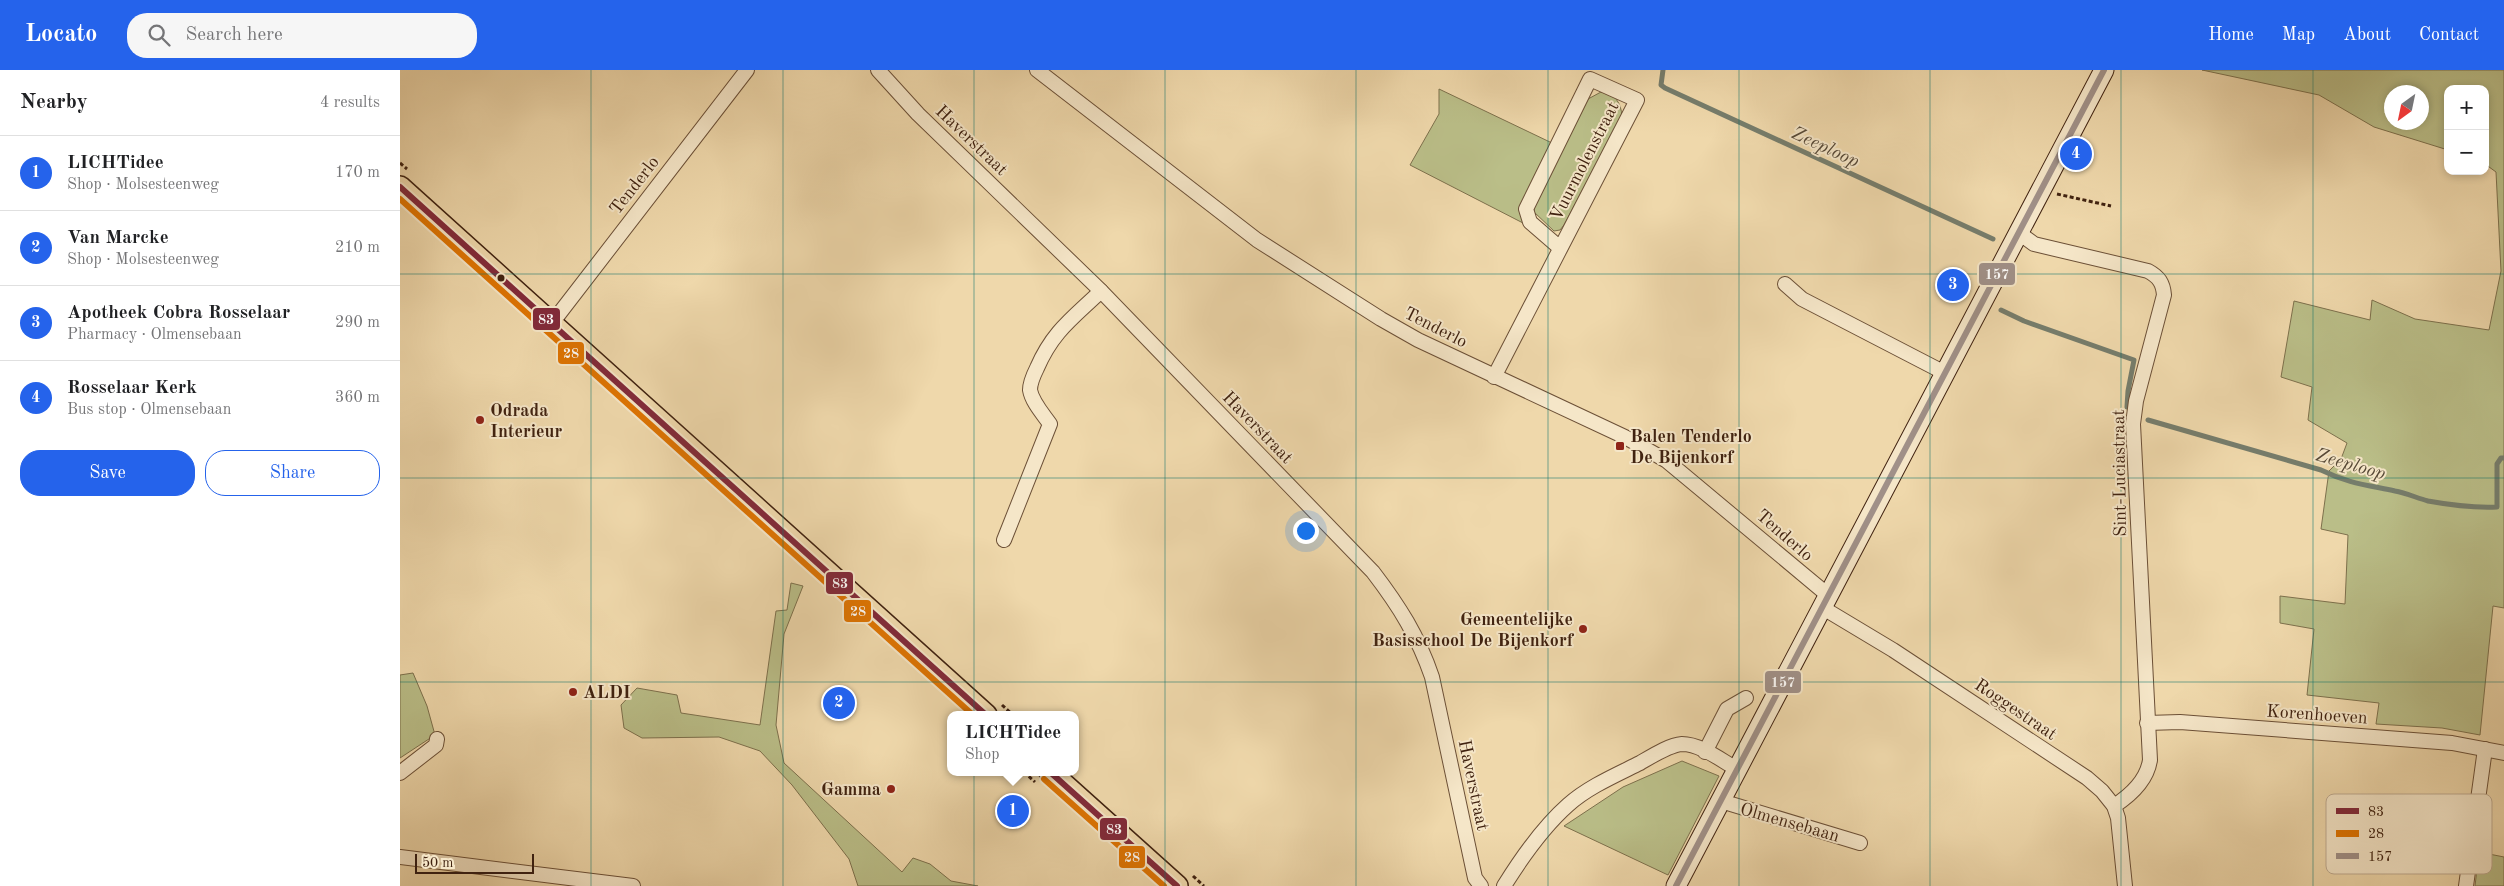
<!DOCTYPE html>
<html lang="en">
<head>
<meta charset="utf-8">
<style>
  :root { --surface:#fff; --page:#f6f6f6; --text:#202124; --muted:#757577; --line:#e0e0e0; --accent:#2563eb }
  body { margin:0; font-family:"Old Standard TT",serif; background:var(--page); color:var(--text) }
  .controls { position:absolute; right:15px; top:15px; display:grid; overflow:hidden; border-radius:10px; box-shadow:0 2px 8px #0003 }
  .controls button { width:45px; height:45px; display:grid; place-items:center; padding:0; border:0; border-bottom:1px solid var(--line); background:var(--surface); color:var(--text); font:25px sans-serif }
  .compass { position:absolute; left:1984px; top:15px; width:45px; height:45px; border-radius:50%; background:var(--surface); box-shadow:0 2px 8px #0003; rotate:213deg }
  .scale { position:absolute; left:15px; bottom:12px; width:119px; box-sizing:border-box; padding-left:5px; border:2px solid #402210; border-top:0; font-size:14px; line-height:18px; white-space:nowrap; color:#402210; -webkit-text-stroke:4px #f5e6c8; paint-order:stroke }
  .you { position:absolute; left:905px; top:460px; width:18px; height:18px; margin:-12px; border:4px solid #fff; border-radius:50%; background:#1a73e8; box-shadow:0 0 0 8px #1a73e833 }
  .badge { display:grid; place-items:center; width:32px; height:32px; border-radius:50%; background:var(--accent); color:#fff; font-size:16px; font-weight:700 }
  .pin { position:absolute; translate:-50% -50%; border:2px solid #fff; box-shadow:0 1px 5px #0006 }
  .popup { position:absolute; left:547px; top:641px; width:132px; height:65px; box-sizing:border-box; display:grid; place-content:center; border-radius:10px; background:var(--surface); filter:drop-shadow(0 1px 4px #0005); font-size:16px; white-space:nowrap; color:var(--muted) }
  .popup b { font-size:19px; color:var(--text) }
  .popup::after { content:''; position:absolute; left:50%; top:100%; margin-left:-10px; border:10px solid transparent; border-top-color:var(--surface) }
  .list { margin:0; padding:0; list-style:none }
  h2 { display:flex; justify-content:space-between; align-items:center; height:65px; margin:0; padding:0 20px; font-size:21px }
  h2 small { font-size:16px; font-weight:400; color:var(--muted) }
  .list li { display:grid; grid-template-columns:32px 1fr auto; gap:15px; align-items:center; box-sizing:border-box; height:75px; padding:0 20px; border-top:1px solid var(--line) }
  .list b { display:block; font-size:19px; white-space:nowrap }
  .list p { margin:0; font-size:16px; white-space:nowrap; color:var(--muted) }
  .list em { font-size:16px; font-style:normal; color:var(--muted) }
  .actions { display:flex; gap:10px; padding:15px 20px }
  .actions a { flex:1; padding:11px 0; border:1px solid var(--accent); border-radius:20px; text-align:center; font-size:18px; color:var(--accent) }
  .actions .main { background:var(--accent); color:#fff }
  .icon { flex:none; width:28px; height:28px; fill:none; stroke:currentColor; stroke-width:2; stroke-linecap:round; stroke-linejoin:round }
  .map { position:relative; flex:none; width:2104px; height:816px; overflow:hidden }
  header { display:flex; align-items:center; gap:30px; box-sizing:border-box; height:70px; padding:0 25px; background:var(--accent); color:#fff }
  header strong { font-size:24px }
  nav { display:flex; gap:28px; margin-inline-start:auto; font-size:18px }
  .search { width:350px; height:45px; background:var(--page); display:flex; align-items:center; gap:12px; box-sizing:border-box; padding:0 18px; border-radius:20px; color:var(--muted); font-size:19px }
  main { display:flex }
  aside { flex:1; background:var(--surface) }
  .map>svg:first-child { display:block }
</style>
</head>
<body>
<header>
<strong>Locato</strong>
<div class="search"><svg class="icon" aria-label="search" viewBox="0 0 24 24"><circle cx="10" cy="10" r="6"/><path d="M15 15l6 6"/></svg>Search here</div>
<nav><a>Home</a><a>Map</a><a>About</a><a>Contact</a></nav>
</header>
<main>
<aside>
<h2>Nearby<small>4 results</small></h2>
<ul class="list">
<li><span class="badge">1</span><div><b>LICHTidee</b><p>Shop · Molsesteenweg</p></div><em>170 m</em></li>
<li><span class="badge">2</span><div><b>Van Marcke</b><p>Shop · Molsesteenweg</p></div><em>210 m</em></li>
<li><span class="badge">3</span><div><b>Apotheek Cobra Rosselaar</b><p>Pharmacy · Olmensebaan</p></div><em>290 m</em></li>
<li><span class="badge">4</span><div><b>Rosselaar Kerk</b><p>Bus stop · Olmensebaan</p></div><em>360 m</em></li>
</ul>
<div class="actions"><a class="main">Save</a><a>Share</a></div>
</aside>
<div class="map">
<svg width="2104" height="816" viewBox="0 0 2104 816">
  <rect width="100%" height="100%" fill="#efd8ab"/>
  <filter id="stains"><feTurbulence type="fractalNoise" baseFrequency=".004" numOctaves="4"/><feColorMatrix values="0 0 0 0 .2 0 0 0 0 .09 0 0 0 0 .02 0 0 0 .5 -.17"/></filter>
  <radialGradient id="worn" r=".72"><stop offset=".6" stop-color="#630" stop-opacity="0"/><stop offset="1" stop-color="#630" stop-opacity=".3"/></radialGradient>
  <g fill="#babe88" stroke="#7d704c" fill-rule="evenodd">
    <path d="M 1802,0 L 2104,0 L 2104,538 L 2093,536 L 2080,665 L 2042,658 L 1976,654 L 1979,633 L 1907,625 L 1914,559 L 1880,553 L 1880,526 L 1945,534 L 1948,465 L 1921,459 L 1929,401 L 1941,389 L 1947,373 L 1908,350 L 1912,317 L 1881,307 L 1894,231 L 1970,250 L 1972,230 L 2015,249 L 2089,260 L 2101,201 L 2096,102 L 2085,94 L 2085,19 L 2048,19 L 2048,80 L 1974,57 L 1919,25 ZM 1992,22 L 2022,22 L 2022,52 L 1992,52 Z"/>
    <polygon points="1039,19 1152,73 1121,134 1123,153 1010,95 1039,44"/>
    <path d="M 1201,22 C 1215,23 1221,33 1222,46 L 1164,155 L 1160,160 L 1154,161 L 1134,142 L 1135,134 L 1188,29 Z"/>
    <polygon points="391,513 403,516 384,564 376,655 384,693 502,802 513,788 530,794 551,811 578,816 458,816 449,789 392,715 360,681 319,667 242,668 224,658 221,635 237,618 277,625 281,643 360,655 376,541 387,540"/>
    <polygon points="13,603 27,636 35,665 0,688 0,605"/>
    <polygon points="1282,691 1319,706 1268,805 1164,756 1223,717"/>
    <polygon points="2079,782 2104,787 2104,816 2075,816"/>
  </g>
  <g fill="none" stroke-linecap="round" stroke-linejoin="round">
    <g stroke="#767d6c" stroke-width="5">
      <polyline points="1263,0 1261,15 1265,18 1593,169"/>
      <polyline points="1601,240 1624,251 1734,290 1728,321 1727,337"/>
      <path d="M 1748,350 L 1921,400 C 1947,413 1967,415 1995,421 C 2006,423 2017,428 2028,431 C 2050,435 2075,438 2097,437 L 2097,394 L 2101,388 L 2104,388"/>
    </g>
    <g stroke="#6c5037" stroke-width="16">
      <g id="street">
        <path d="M 478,0 L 518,44 L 701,221 L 973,502 C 999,536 1018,566 1032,607 L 1075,808 L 1081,816"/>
        <polyline points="637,0 857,170 981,249 1018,270 1225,367 1267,391 1429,526"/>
        <path d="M 1619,163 L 1634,174 L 1748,201 C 1759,207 1763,213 1764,225 L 1736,331 L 1733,354 L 1750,690 C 1747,710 1731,725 1714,736"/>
        <polyline points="1385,214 1402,229 1545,303"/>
        <polyline points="152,253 347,0"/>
        <polyline points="1094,307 1237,30 1190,9 1126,139 1130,152 1160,178"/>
        <path d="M 604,470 L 650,354 C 643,344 632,332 630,320 C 630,313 634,304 637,298 C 653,261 673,248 701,221"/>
        <polyline points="1423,538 1493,580 1687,708 1702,721 1714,736 1718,748 1725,816"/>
        <polyline points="1747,653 1780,652 2052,673 2104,683"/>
        <polyline points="1305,682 1327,639 1346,628"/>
        <polyline points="0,703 36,675 37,669"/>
        <polyline points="1321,731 1460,773"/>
        <polyline points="0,787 233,816"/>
        <path d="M 1104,816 C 1122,787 1142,758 1168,735 C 1188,717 1216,705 1240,693 C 1252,686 1269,675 1282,674 C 1301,674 1322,691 1337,699"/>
        <polyline points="2066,816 2085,679"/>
      </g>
    </g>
    <g stroke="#402210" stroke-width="21">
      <polyline id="secondary" points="1276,816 1704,0"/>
    </g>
    <g stroke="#402210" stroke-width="24">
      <g id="primary">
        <polyline points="0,117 586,645"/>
        <polyline points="650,702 777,816"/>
      </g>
    </g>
    <g stroke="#402210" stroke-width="3" stroke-dasharray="4 2.5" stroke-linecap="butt">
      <polyline points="0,93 7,99"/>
      <polyline points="1657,124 1711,136"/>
      <polyline points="602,635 613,645"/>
      <polyline points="624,702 635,712"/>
      <polyline points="793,806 804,816"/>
    </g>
    <use href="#street" stroke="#f5e6c8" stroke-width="14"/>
    <use href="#secondary" stroke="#f5e6c8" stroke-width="19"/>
    <use href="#primary" stroke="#efd8ab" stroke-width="21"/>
    <g stroke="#f5e6c8" stroke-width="10">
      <g id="bus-1">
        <polyline points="0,117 586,645"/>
        <polyline points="650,702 777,816"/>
      </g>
    </g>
    <g stroke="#f5e6c8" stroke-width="10">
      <g id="bus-2">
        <polyline points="0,129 573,645"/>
        <polyline points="644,709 764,816"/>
      </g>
    </g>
    <g stroke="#f5e6c8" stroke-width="10">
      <polyline id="bus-3" points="1276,816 1704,0"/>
    </g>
    <use href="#bus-1" stroke="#822a3a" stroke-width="6"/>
    <use href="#bus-2" stroke="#de7402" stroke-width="6"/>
    <use href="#bus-3" stroke="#a09088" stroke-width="6"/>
  </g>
  <path fill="none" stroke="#0f766e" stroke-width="1" stroke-opacity="0.55" d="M 191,0 L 191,816M 383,0 L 383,816M 574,0 L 574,816M 765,0 L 765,816M 956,0 L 956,816M 1148,0 L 1148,816M 1339,0 L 1339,816M 1530,0 L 1530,816M 1721,0 L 1721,816M 1913,0 L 1913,816M 0,204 L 2104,204M 0,408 L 2104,408M 0,612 L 2104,612"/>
  <circle fill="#402210" stroke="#f5e6c8" stroke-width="2" cx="101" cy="208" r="4.5"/>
  <g fill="#8f2418" stroke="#f5e6c8" stroke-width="2">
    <circle cx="80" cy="350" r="5"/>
    <rect x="1215" y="371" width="10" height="10" rx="2.5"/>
    <circle cx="1183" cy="559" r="5"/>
    <circle cx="173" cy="622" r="5"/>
    <circle cx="491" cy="719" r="5"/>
  </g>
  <g text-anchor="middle" stroke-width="4" stroke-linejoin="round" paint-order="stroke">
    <g font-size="18" fill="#402210" stroke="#f5e6c8">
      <text transform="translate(572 70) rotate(44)" y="6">Haverstraat</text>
      <text transform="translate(1184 91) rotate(-63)" y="6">Vuurmolenstraat</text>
      <text transform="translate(234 115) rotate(-52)" y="6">Tenderlo</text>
      <text transform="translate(1036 257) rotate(27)" y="6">Tenderlo</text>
      <text transform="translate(858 357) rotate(46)" y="6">Haverstraat</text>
      <text transform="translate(1719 403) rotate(-91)" y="6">Sint-Luciastraat</text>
      <text transform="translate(1385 465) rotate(41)" y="6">Tenderlo</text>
      <text transform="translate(1616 639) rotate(34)" y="6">Roggestraat</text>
      <text transform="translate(1917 644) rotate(4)" y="6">Korenhoeven</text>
      <text transform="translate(1074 715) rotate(78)" y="6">Haverstraat</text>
      <text transform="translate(1390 752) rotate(16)" y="6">Olmensebaan</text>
    </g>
    <g font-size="18" font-weight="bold" fill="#402210" stroke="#f5e6c8" text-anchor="start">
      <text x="90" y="346">Odrada<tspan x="90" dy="21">Interieur</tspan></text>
      <text x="1230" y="372">Balen Tenderlo<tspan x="1230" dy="21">De Bijenkorf</tspan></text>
      <text x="1173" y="555" text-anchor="end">Gemeentelijke<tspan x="1173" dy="21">Basisschool De Bijenkorf</tspan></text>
      <text x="183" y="628">ALDI</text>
      <text x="481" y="725" text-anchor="end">Gamma</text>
    </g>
    <g font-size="19" font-style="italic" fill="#564836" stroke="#f5e6c8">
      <text transform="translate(1426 76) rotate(25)" y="7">Zeeploop</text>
      <text transform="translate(1951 393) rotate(16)" y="7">Zeeploop</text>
    </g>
  </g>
  <rect x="1926" y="724" width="166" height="80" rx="8" fill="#f5e6c8" stroke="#bfab91" stroke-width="1"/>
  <rect x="1936" y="738" width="23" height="6" fill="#822a3a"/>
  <rect x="1936" y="760" width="23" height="7" fill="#de7402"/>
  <rect x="1936" y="783" width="23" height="6" fill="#a09088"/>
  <g font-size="14" fill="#402210">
    <text x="1968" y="746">83</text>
    <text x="1968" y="768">28</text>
    <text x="1968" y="791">157</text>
  </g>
  <g stroke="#f5e6c8" stroke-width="2">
    <rect x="1578" y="192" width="38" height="24" rx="5" fill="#a09088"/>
    <rect x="132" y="237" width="29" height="24" rx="5" fill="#822a3a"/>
    <rect x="157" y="271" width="28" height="24" rx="5" fill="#de7402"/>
    <rect x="425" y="501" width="29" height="24" rx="5" fill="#822a3a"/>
    <rect x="443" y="529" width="29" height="24" rx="5" fill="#de7402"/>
    <rect x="1364" y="600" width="38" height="24" rx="5" fill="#a09088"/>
    <rect x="699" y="747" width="29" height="24" rx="5" fill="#822a3a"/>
    <rect x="718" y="775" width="28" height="24" rx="5" fill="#de7402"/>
  </g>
  <g font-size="14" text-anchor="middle" font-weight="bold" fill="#fff">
    <text x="1597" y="209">157</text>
    <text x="146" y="254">83</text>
    <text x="171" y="288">28</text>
    <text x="440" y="518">83</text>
    <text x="458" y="546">28</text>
    <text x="1383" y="617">157</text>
    <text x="714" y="764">83</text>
    <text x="732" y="792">28</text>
  </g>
  <rect width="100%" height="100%" filter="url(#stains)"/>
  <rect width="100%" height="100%" fill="url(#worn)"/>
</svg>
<div class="controls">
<button>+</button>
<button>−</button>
</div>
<svg class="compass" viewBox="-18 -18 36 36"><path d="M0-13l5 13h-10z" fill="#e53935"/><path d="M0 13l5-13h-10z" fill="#757577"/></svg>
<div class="scale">50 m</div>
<div class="you"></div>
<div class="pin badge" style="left:613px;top:741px">1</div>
<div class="popup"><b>LICHTidee</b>Shop</div>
<div class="pin badge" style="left:439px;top:633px">2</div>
<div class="pin badge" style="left:1553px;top:215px">3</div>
<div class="pin badge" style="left:1676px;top:84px">4</div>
</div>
</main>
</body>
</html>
